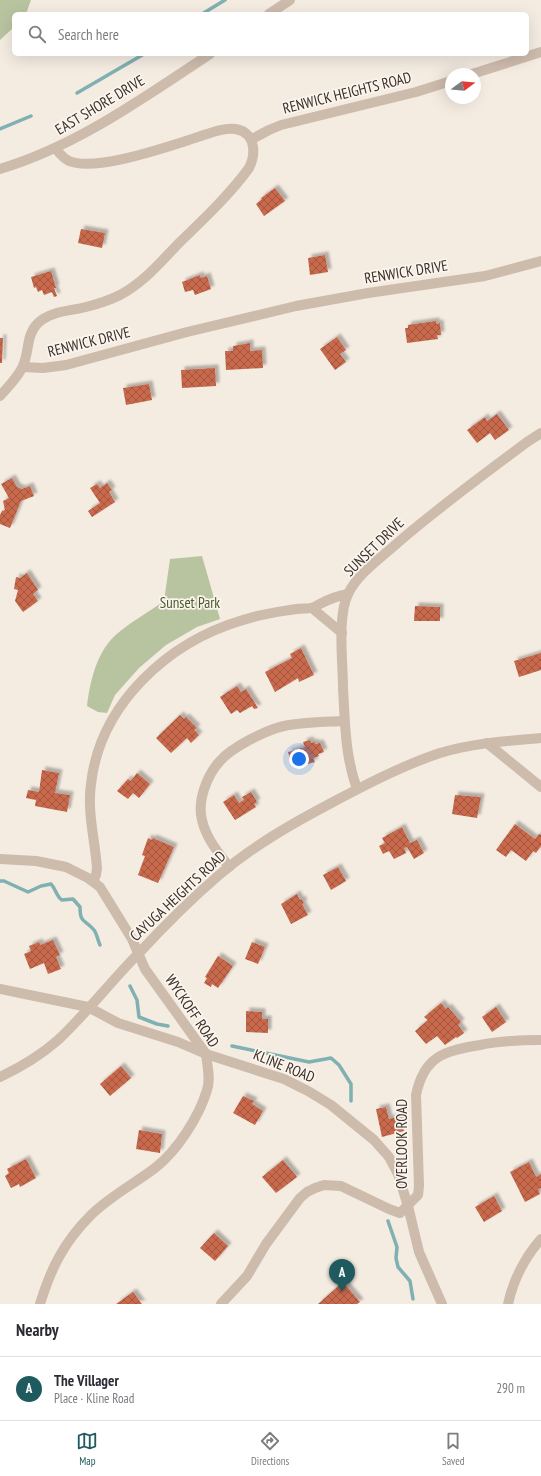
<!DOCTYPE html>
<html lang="en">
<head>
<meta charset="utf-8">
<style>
  :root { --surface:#fff; --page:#f2f2f3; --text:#2b2b33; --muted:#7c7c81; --line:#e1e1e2; --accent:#1f5a5e }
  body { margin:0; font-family:"PT Sans Narrow",sans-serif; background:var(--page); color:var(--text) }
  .compass { position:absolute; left:445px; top:68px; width:36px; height:36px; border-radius:50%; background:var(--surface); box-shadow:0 4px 16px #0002; rotate:74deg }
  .you { position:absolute; left:299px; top:759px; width:14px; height:14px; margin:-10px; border:3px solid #fff; border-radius:50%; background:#1a73e8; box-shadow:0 0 0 6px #1a73e833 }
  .badge { display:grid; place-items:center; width:26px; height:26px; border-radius:50%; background:var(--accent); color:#fff; font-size:13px; font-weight:700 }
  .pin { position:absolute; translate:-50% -33px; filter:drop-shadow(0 1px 2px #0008) }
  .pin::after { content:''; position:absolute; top:21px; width:14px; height:12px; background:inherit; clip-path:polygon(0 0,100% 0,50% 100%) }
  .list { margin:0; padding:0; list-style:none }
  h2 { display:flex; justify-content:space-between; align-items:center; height:52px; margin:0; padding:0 16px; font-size:17px }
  h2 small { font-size:13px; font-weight:400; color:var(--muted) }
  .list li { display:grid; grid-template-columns:26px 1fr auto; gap:12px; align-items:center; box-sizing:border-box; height:64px; padding:0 16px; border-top:1px solid var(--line) }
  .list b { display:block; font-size:15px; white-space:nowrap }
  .list p { margin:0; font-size:13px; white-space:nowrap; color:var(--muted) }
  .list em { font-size:13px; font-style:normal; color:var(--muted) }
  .icon { flex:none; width:22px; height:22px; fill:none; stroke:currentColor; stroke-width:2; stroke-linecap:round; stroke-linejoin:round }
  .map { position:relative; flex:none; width:541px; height:1304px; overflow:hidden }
  .search { position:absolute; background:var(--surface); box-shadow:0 4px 16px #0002; left:12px; right:12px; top:12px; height:44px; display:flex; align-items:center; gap:10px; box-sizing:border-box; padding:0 14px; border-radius:6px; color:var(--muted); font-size:15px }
  .sheet { height:116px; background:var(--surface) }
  nav { display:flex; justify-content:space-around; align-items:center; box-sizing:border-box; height:56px; border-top:1px solid var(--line); background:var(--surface); font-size:11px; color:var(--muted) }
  nav a { display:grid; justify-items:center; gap:2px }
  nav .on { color:var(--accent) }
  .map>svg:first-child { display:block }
</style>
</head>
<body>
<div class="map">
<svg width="541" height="1304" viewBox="0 0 541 1304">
  <defs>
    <pattern id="building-cross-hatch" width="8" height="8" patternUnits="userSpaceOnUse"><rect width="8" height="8" fill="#c8694b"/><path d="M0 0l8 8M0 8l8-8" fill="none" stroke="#a4573f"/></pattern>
    <filter id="shadow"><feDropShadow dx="3.5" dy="-3.5" stdDeviation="1" flood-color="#0004"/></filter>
  </defs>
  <rect width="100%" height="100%" fill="#f4ebe1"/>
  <g fill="#b8c4a0">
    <polygon points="0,0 31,0 26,14 14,14 14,27 0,40"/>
    <path d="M 202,556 L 220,619 L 197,627 L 166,645 L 139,668 L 115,695 L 107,713 L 98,712 L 87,706 C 90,681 97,650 118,633 C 132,621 149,612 164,601 L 170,559 Z"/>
  </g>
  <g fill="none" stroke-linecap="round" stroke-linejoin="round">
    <g stroke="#7fb0b2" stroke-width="3.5">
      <polyline points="202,14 225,0"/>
      <polyline points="77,93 144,54"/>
      <polyline points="0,129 31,116"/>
      <path d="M 0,881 L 4,881 L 28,892 L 41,886 L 51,884 C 56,889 56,896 62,900 L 73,899 L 80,907 C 80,924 85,919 94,930 C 97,934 98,941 100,945"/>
      <polyline points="130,986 137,1000 139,1017 157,1024 168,1026"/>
      <polyline points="232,1046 309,1062 331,1058 339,1065 351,1084 351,1101"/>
      <polyline points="388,1221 397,1247 396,1258 398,1267 410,1281 413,1299"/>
    </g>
  </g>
  <g fill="url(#building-cross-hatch)" filter="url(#shadow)">
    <polygon points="275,188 285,201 264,216 256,204 262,199 261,198"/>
    <polygon points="81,229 105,233 102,248 78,243"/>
    <polygon points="325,255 328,272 310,275 308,258"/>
    <polygon points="51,271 56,288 54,288 57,296 54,297 52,292 44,295 42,290 38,292 36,287 34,288 31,277"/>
    <polygon points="200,275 201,278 207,276 211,289 195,295 193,290 185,292 182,282"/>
    <polygon points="436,321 436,324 440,323 441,335 437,335 438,339 407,343 405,328 408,328 408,325"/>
    <polygon points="337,337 346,350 340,354 346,362 335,370 320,349"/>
    <polygon points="0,338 3,338 2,363 0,363"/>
    <polygon points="250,343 250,351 262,350 263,368 226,370 225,351 233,351 233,346"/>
    <polygon points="215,368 216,386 182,388 181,370"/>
    <polygon points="149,384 152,400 126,405 123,388"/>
    <polygon points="497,414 509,430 495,440 490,433 477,443 467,430 485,417 487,421"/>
    <polygon points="12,478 17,487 22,489 30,486 34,496 21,501 10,528 0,524 0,515 2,511 5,510 3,501 9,498 1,484"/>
    <polygon points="107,483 112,490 109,492 115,502 92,517 88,511 100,503 90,488 97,484 100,488"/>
    <polygon points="27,573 38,590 33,594 38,601 23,612 15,601 18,590 14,589 16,577 20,578"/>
    <polygon points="415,606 440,607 440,621 414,621"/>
    <polygon points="301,648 314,675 299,682 298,678 275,692 265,672 292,658 290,654"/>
    <polygon points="541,653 541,670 519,677 514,661"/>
    <polygon points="237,686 241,692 246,689 258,708 254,709 252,706 240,713 237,710 231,714 220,697"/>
    <polygon points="180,715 184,719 186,717 197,728 194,730 199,735 191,743 187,738 171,753 156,738"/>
    <polygon points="310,740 311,743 315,742 315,744 320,743 324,752 318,754 319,756 313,758 315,762 308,764 307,761 304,764 302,759 291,762 288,752 305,747 303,742"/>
    <polygon points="42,770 59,773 55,793 70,795 67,812 35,806 36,800 26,798 28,790 39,792"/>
    <polygon points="137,773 150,784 139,798 133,793 128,799 117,791 128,779 131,781"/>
    <polygon points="251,792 257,802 254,804 256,807 235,820 223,802 234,795 239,803 244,800 242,797"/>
    <polygon points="455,795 481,797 477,818 452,814"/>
    <polygon points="515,824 535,839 539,834 541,835 541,846 536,853 533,851 526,861 511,850 506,857 496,850"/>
    <polygon points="402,827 410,843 417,840 424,853 414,859 407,847 404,848 406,853 394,859 389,851 383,854 379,846 385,843 382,838"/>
    <polygon points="148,838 152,840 153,838 174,847 158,883 138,875 145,856 142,855"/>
    <polygon points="338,867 346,881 331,890 323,875"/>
    <polygon points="297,894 300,900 302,899 304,903 302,904 308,915 291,924 281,904"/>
    <polygon points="53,940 60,955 56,957 61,969 48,974 44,963 30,969 24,954 31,951 29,946 39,942 40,945"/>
    <polygon points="252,942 265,947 258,964 245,959"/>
    <polygon points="218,956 233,966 218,988 212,984 211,987 204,983 207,978 205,977"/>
    <polygon points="441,1003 446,1009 448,1007 461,1022 458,1025 464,1033 457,1038 456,1037 445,1045 437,1036 426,1044 415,1031 428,1020 424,1017"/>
    <polygon points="496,1007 506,1022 492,1032 482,1017"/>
    <polygon points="246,1011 262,1012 262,1019 268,1019 268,1033 246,1032"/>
    <polygon points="121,1066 131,1078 110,1096 100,1084"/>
    <polygon points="243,1096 254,1101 252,1104 263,1111 255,1125 233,1113"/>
    <polygon points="386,1107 389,1119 400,1116 404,1131 382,1137 376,1109"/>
    <polygon points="139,1130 162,1134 160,1153 136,1149"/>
    <polygon points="26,1159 36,1178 20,1187 19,1184 11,1188 5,1176 9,1173 7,1169"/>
    <polygon points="283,1160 297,1177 276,1193 262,1177"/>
    <polygon points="529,1162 536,1177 541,1174 541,1188 538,1189 540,1194 525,1202 510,1172"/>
    <polygon points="494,1196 502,1211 484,1222 475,1207"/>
    <polygon points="214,1233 228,1246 215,1261 200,1248"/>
    <polygon points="343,1282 360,1302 357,1304 318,1304"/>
    <polygon points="133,1292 142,1304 116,1304"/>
  </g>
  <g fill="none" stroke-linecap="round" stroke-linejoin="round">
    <g stroke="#cdbbac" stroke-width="10">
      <polyline points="269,14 290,0"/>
      <polyline points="472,74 541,52"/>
      <polyline points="252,139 269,130 281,125 416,92 451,81"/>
      <path d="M 0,169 C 77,146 143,98 210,54"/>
      <polyline points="23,367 43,368 66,365 187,332 296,306 368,293 485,276 541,261"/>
      <path d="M 0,396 C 8,387 17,378 22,368 C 30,353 25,336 38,323 C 50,311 71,311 86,307 C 98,304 110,300 120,295 C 145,282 162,260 181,241 C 204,219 231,193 249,168 C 252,162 254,154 253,147 C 252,138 246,131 236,129 C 223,127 208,134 195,138 C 167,147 95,172 69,161 C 63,158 60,154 56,149"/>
      <polyline points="312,608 342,633"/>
      <polyline points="487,743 541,787"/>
      <path d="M 357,789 C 345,756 345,722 343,688 C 343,662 337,617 348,594 C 357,575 378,560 394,546 C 436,509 482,476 527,442 L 541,433"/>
      <path d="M 0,859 L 36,861 L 66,867 L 88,878 L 100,887 L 132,939 L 145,969 L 206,1054 C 207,1065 211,1079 207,1090 C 199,1117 177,1151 155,1168 C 134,1184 110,1196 91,1215 C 64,1242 51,1268 40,1304"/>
      <path d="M 229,867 C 218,852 206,838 202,820 C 197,801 207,775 220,761 C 232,747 266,730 284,726 C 303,722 324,722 344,721"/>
      <path d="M 93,881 L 96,875 L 97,868 C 95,840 87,812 91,784 C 100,704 168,642 243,620 C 260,614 278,612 296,609 C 301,608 307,609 311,608 C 315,607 319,604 322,603 C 331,598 338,596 348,594"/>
      <polyline points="0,989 88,1007 118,1023 178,1042 206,1054 284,1079 308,1091 331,1105 374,1140 389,1157 398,1174 408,1206 419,1252 442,1304"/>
      <path d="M 0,1077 C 21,1067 41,1055 58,1040 C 87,1013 111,981 139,953 C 164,926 191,899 219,875 C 254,845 295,822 335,801 C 369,783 404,765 440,753 C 473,743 507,741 541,738"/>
      <path d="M 221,1304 L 247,1276 L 266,1244 L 300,1198 L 307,1192 L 315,1188 L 324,1185 L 341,1186 L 389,1209 L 400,1213 L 418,1195 L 419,1186 L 416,1095 C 424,1056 444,1051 480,1045 C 500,1041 520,1040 541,1040"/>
      <path d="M 508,1304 C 513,1281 525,1257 541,1239"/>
    </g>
  </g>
  <g text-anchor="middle" stroke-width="3.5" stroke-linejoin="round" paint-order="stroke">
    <g font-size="15" fill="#3b302b" stroke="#fbf5ee">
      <text transform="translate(347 93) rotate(-14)" y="5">RENWICK HEIGHTS ROAD</text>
      <text transform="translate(100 105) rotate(-31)" y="5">EAST SHORE DRIVE</text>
      <text transform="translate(406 272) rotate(-9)" y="5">RENWICK DRIVE</text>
      <text transform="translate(89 342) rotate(-14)" y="5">RENWICK DRIVE</text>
      <text transform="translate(374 547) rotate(-44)" y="5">SUNSET DRIVE</text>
      <text transform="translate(178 896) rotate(-43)" y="5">CAYUGA HEIGHTS ROAD</text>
      <text transform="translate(192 1011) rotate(56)" y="5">WYCKOFF ROAD</text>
      <text transform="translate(284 1066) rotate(22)" y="5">KLINE ROAD</text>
      <text transform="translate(402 1144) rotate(-90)" y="5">OVERLOOK ROAD</text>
    </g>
    <g font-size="15" fill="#4a5a2e" stroke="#fbf5ee">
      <text x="190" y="608">Sunset Park</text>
    </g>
  </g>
</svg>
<svg class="compass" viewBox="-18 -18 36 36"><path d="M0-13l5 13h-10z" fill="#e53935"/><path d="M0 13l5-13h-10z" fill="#7c7c81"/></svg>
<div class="you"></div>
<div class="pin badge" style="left:342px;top:1292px">A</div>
<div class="search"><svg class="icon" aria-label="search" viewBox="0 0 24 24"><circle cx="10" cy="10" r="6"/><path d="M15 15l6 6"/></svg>Search here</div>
</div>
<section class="sheet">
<h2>Nearby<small></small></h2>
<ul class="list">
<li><span class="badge">A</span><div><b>The Villager</b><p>Place · Kline Road</p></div><em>290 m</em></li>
</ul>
</section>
<nav>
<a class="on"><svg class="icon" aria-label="map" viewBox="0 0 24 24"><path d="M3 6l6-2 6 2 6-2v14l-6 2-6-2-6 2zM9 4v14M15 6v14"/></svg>Map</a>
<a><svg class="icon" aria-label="directions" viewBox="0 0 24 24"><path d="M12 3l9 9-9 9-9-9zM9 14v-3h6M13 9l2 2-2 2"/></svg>Directions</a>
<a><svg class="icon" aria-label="saved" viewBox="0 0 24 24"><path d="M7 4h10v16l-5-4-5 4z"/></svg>Saved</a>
</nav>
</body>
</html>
